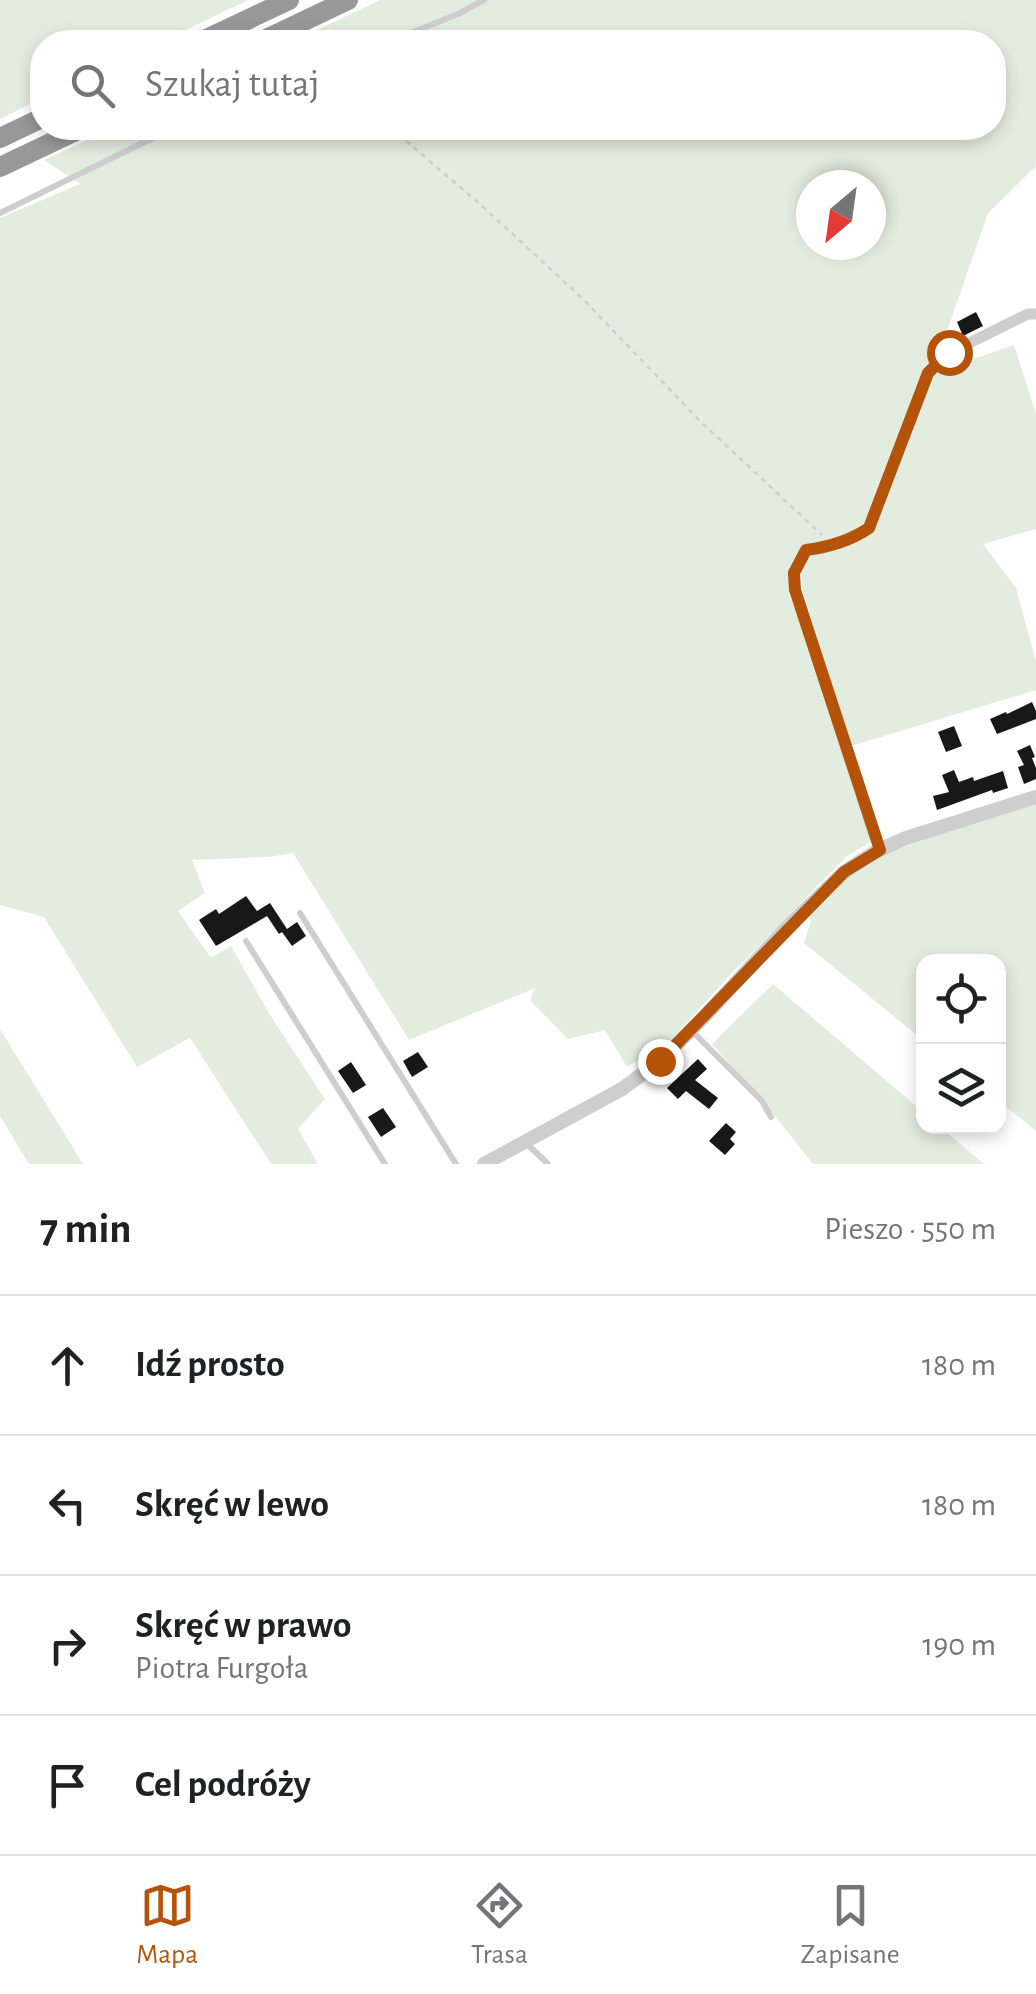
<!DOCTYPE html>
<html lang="pl">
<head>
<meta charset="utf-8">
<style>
  :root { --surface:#fff; --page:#f6f6f6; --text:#202124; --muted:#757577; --line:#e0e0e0; --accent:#b45309 }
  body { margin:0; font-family:"Alegreya Sans",sans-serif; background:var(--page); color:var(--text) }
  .controls { position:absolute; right:30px; bottom:30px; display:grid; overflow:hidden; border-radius:20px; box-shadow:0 5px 15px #0003 }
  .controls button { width:90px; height:90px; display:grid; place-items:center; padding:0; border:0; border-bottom:2px solid var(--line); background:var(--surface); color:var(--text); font:50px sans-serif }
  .compass { position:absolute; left:796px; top:170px; width:90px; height:90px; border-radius:50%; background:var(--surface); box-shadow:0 5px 15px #0003; rotate:209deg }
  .stop { position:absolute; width:30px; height:30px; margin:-22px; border:8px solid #b45309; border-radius:50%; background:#fff }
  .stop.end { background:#b45309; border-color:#fff; box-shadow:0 2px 10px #0008 }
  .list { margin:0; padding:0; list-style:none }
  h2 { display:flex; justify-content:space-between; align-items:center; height:130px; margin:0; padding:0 40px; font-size:42px }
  h2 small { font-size:32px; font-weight:400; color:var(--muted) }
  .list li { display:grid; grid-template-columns:65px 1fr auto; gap:30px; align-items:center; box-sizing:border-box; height:140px; padding:0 40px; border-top:2px solid var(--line) }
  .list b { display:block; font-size:38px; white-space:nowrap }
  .list p { margin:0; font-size:32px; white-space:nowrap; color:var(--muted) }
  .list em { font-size:32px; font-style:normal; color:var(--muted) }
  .icon { flex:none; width:55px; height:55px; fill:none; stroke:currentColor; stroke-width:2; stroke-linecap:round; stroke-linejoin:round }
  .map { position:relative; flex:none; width:1036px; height:1164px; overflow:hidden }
  .search { position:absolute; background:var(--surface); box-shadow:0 5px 15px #0003; left:30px; right:30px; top:30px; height:110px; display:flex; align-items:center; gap:25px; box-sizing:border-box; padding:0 35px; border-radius:40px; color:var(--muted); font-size:38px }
  .sheet { height:690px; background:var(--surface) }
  nav { display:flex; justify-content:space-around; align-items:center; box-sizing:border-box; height:140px; border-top:2px solid var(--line); background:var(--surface); font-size:28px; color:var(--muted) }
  nav a { display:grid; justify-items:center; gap:5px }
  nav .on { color:var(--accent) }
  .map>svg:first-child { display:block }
</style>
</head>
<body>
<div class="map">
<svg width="1036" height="1164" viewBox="0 0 1036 1164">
  <rect width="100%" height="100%" fill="#fff"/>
  <g fill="#e3eddf" fill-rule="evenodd">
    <polygon points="0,0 249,0 159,42 42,42 42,98 0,119"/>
    <path d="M 380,0 L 1036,0 L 1036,166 L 988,213 L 944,340 L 937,371 L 1014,345 L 1036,414 L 1036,529 L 983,544 L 1016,588 L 1036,662 L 1036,690 L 851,746 L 803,592 L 801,565 L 789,568 L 789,596 L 798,615 L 872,841 L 847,856 L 730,975 L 674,1037 L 627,1067 L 605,1030 L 568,1039 L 530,1000 L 535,988 L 409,1040 L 293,853 L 269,857 L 192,860 L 205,893 L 178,911 L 211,958 L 231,946 L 270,1015 L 325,1099 L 298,1129 L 318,1164 L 271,1164 L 190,1038 L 137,1067 L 44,917 L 0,905 L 0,218 L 80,184 L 44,160 L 114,128 L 994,128 L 994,42 L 292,42 ZM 811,185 L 871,185 L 871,245 L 811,245 Z"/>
    <polygon points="1036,802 1036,1131 999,1101 998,962 924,962 923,1040 804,943 811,921 807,914 844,876 885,854 1005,810"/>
    <polygon points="773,984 923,1112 924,1126 940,1127 984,1164 813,1164 770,1110 712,1044"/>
    <polygon points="0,1029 83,1164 29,1164 0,1116"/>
  </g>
  <g fill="#181818">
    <polygon points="976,312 983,326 963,336 957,322"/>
    <polygon points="1032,702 1036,711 1036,719 997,734 990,719 1006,712 1007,714"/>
    <polygon points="954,726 962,746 946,752 938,732"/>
    <polygon points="1030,745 1035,757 1032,758 1036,768 1036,779 1024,784 1018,767 1024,765 1017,751"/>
    <polygon points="954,770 959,782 973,777 974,781 1003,771 1008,788 993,793 992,790 937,810 933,796 949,792 942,775"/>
    <polygon points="246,896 257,911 270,903 287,929 297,922 306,936 292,946 282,932 279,934 267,916 216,946 199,920 216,909 219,914"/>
    <polygon points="418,1052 428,1067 412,1077 403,1061"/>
    <polygon points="698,1059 707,1069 695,1080 718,1098 709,1109 686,1091 678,1099 667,1088"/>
    <polygon points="351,1062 366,1085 353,1093 338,1071"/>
    <polygon points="383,1108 396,1127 381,1137 368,1117"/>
    <polygon points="726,1123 736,1132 730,1139 735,1144 725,1155 709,1141"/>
  </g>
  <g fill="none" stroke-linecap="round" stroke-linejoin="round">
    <polyline stroke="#cecece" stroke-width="2.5" stroke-dasharray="5 5" stroke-linecap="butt" points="391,128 481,205 583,299 699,420 822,535"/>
    <g stroke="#cecece" stroke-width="6">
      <polyline points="388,42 458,14 484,0"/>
      <polyline points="0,213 173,128"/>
      <polyline points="300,913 456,1164"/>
      <polyline points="246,941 385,1164"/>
      <polyline points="692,1031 762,1101 771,1117"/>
      <polyline points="526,1143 548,1164"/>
    </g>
    <path stroke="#cecece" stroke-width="11" d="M 880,850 L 795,590 L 793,573 L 806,550 C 829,547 850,541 869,528 L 928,373 L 949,353 L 1028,314 L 1036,314"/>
    <polyline stroke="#cecece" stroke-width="14" points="484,1164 622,1089 660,1061 705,1016 786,928 844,872 875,852 906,838 1036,797"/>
    <g stroke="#989898" stroke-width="20">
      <polyline points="200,42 289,0"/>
      <polyline points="260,42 348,0"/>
      <polyline points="0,138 42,118"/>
      <polyline points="0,167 82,128"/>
    </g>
  </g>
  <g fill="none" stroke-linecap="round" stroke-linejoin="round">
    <path stroke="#b45309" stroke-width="12" d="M 660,1061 L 844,872 L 880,850 L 795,590 L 794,573 L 806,550 C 829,547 850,541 869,528 L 928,373 L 949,352"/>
  </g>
</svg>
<div class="controls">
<button><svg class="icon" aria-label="locate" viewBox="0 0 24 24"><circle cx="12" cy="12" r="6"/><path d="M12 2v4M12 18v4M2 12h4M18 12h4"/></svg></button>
<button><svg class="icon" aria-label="layers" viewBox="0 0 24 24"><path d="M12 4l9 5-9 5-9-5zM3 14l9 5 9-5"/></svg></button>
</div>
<svg class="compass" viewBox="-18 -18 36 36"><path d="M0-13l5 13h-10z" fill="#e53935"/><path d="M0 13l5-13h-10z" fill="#757577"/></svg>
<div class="stop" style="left:949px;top:352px"></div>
<div class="stop end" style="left:660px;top:1061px"></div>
<div class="search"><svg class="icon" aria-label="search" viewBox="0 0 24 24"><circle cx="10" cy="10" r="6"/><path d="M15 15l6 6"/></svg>Szukaj tutaj</div>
</div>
<section class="sheet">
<h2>7 min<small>Pieszo · 550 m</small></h2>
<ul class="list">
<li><svg class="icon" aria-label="ahead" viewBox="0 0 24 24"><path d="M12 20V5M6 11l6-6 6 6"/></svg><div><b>Idź prosto</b></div><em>180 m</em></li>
<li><svg class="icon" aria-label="left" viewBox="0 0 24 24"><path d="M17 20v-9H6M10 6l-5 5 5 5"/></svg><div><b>Skręć w lewo</b></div><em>180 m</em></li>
<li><svg class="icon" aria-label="right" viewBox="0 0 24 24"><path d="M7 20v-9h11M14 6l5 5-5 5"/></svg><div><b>Skręć w prawo</b><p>Piotra Furgoła</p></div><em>190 m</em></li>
<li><svg class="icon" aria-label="arrive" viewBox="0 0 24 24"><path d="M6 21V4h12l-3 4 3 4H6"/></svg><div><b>Cel podróży</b></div></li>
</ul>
</section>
<nav>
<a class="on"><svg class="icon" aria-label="map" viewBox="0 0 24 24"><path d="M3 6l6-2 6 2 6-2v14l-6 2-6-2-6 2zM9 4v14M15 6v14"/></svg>Mapa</a>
<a><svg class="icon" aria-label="directions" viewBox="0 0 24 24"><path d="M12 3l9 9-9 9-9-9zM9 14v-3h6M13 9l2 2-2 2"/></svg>Trasa</a>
<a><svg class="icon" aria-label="saved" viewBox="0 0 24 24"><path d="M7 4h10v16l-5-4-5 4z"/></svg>Zapisane</a>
</nav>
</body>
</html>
